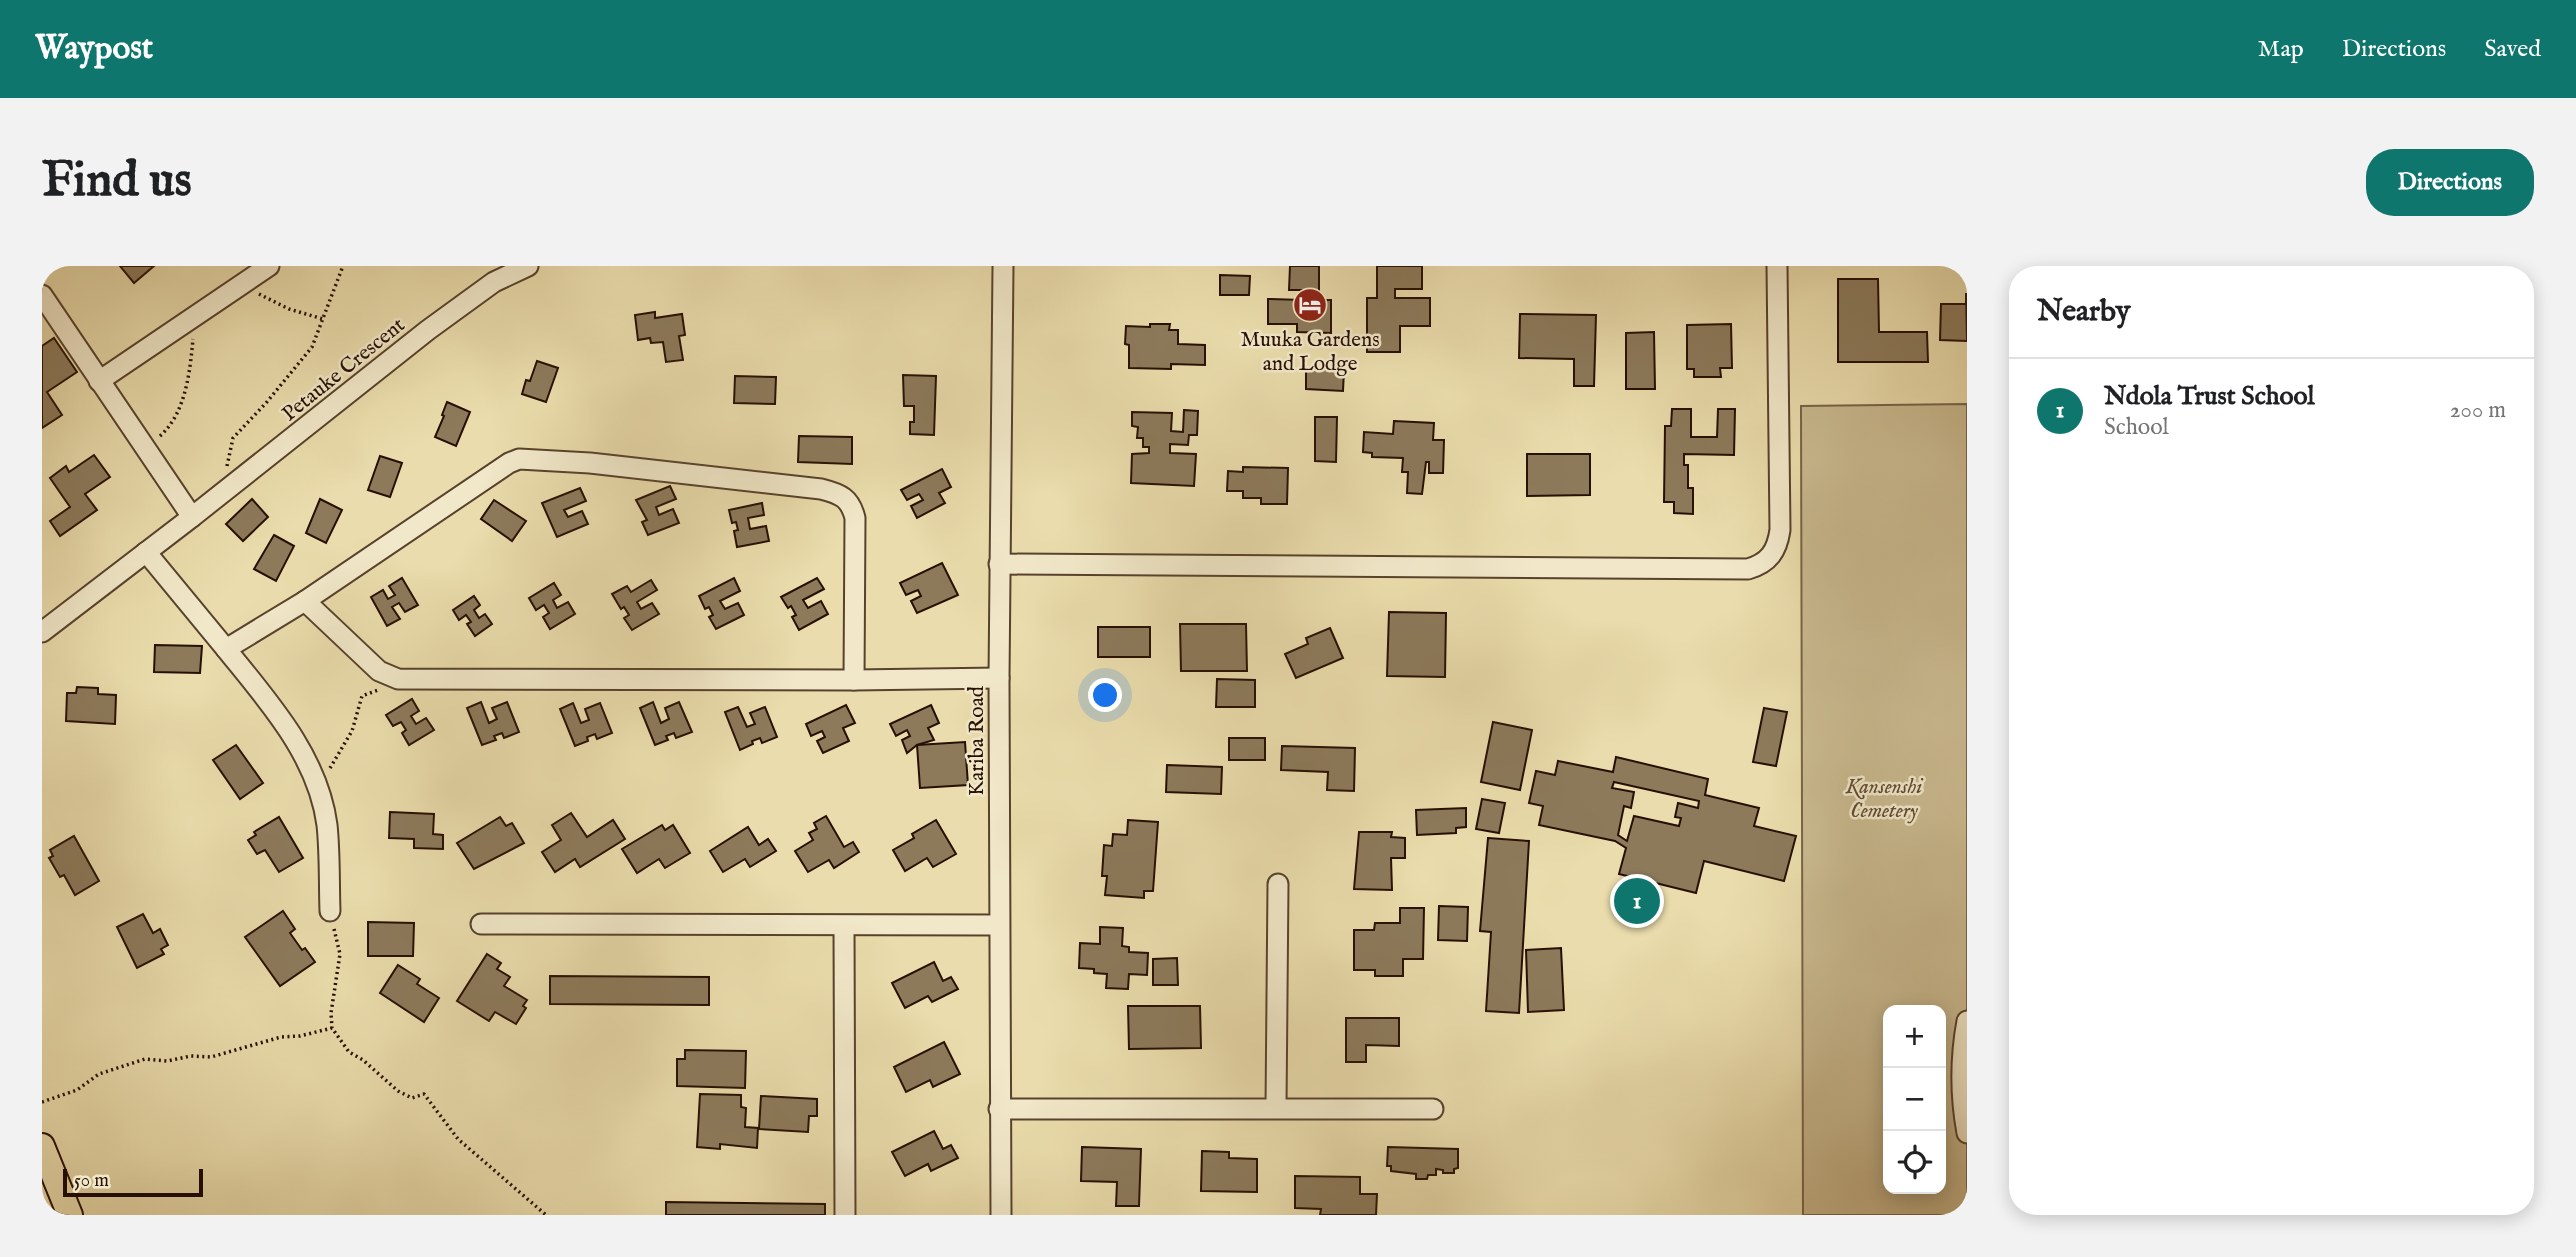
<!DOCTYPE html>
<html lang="en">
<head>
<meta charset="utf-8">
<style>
  :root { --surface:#fff; --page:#f2f2f2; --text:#202124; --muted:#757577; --line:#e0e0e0; --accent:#0f766e }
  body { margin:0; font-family:"IM FELL English",serif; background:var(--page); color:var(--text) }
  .controls { position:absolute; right:21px; bottom:21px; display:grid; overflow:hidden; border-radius:14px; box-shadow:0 4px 18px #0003 }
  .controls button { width:63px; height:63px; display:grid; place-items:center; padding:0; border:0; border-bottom:2px solid var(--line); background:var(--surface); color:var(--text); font:35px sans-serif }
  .scale { position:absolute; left:21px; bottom:18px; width:140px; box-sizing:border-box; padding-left:7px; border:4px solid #270f03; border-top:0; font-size:19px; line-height:24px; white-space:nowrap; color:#270f03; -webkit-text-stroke:5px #f1e8c9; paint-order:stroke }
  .you { position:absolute; left:1064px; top:430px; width:24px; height:24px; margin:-18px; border:5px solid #fff; border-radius:50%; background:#1a73e8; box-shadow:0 0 0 10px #1a73e833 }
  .badge { display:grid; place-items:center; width:46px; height:46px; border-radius:50%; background:var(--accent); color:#fff; font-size:23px; font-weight:700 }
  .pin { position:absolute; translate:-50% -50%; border:4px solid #fff; box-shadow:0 2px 7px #0006 }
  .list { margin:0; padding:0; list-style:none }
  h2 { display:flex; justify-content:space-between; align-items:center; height:91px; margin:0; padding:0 28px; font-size:30px }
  h2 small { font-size:23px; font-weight:400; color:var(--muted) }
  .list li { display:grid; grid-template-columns:46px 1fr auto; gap:21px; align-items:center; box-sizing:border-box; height:105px; padding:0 28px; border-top:2px solid var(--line) }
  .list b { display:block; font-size:26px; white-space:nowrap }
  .list p { margin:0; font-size:23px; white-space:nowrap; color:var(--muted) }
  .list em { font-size:23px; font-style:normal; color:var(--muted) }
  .icon { flex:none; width:38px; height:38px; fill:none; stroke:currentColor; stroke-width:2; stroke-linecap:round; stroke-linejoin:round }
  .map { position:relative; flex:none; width:1925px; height:949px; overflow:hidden; border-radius:28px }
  header { display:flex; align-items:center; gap:42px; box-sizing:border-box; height:98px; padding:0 35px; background:var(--accent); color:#fff }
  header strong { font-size:33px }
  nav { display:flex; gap:38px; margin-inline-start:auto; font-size:24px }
  .intro { display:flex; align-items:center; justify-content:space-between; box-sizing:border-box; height:168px; padding:0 42px }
  h1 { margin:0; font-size:49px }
  .button { padding:18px 32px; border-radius:28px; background:var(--accent); color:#fff; font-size:24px; font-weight:700 }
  main { display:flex; gap:42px; padding:0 42px }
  aside { flex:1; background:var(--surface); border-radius:28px; box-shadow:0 4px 18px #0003 }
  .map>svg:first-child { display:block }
</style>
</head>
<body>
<header>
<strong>Waypost</strong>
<nav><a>Map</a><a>Directions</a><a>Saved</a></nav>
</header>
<div class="intro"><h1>Find us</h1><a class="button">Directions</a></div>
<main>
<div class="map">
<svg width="1925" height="949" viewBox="0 0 1925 949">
  <rect width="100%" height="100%" fill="#eadcac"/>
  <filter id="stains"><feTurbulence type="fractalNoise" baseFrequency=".00286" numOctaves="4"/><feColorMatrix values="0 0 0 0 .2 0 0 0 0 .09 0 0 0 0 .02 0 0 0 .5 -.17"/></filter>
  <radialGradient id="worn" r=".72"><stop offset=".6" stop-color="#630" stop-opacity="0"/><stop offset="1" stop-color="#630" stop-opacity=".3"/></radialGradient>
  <path fill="#c9b98f" stroke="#786449" stroke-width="2" fill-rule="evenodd" d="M 1925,138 L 1925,949 L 1761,949 L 1759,140 ZM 1846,744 L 1899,744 L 1899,923 L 1846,923 Z"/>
  <g fill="#8c7a5b" stroke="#270f03" stroke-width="2" fill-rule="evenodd">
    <polygon points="78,0 112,0 92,17"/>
    <polygon points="1248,0 1277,0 1277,34 1289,34 1289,67 1255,66 1255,58 1226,58 1226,33 1261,34 1261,24 1247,24"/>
    <polygon points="1335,0 1380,0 1380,23 1353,23 1353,32 1388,32 1388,60 1358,60 1358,86 1325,86 1325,32 1335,32"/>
    <polygon points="1178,9 1208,10 1207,29 1178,29"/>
    <polygon points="1796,13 1836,13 1837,66 1885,66 1886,96 1796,96"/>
    <polygon points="1924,27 1925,75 1898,74 1899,38 1924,38"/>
    <polygon points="613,46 613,52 640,48 643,69 637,70 641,94 624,96 621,76 609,77 608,72 596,74 593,49"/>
    <polygon points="1478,48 1554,49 1552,120 1532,120 1532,93 1477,92"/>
    <polygon points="1108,58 1128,58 1127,64 1136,64 1136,78 1163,79 1163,99 1129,98 1129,103 1087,102 1087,79 1083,78 1084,60 1108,61"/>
    <polygon points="1689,58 1690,102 1678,102 1679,111 1652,111 1652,103 1645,103 1645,59"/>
    <polygon points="1612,66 1613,123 1584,123 1584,67"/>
    <polygon points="12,72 35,106 5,126 20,149 0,162 0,80"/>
    <polygon points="495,95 516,102 504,136 480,128 484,114 488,115"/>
    <polygon points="1264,103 1302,104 1301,125 1264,123"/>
    <polygon points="861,109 894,110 892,169 868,168 868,156 872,156 872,140 862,140"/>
    <polygon points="693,110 734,111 733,138 692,137"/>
    <polygon points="405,136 428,146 414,180 393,171 402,150 400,149"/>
    <polygon points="1630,143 1649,143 1649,171 1675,171 1676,143 1693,143 1692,189 1642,188 1642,199 1646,199 1646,222 1651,222 1651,248 1632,247 1632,236 1622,236 1623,160 1629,160"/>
    <polygon points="1142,144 1156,145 1155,169 1147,169 1146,179 1128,178 1128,187 1154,188 1152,220 1089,217 1090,188 1107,187 1107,181 1101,181 1101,172 1095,172 1096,161 1090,160 1090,146 1130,147 1129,165 1141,166"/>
    <polygon points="1273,151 1295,151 1294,196 1273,195"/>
    <polygon points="1352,155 1392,157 1391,174 1402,174 1401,207 1387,207 1387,196 1384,196 1380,228 1365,227 1366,206 1360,206 1361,192 1330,191 1330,187 1321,186 1322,166 1351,168"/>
    <polygon points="757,170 810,171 810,198 756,196"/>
    <polygon points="1485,188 1548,188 1548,229 1485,230"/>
    <polygon points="52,189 68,211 43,228 55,244 18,270 8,255 28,241 8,212 24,200 27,206"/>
    <polygon points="338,190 360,197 348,231 326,224"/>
    <polygon points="1201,201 1246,202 1245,238 1219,238 1219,232 1201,232 1201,225 1185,225 1186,205 1201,206"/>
    <polygon points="900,203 909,221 897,227 903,237 875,252 869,240 881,234 877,228 865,234 859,224"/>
    <polygon points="628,220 634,233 614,241 617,249 631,243 637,257 606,269 600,256 605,254 594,234"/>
    <polygon points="538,222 544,235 522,244 526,251 540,245 546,258 515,271 500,237"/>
    <polygon points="210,233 226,251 201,275 184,258"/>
    <polygon points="278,233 300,244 284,277 264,267"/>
    <polygon points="452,234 484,255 470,275 439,253"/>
    <polygon points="720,237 722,249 706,252 708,263 724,260 727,275 695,281 692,265 696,264 694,256 690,257 687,244"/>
    <polygon points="232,269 252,280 234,315 212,303"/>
    <polygon points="900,297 916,329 875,347 869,335 879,330 876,324 864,329 858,317"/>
    <polygon points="360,312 376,339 363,346 357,337 350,341 358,353 345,360 329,331 341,324 346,333 353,329 347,320"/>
    <polygon points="692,312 698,325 678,335 683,343 696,337 702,349 674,363 667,351 671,349 667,341 663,343 657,330"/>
    <polygon points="775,312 782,323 761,334 766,342 779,335 786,348 757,364 750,351 754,349 749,340 746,342 739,331"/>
    <polygon points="609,314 615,324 595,336 599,343 610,337 617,348 590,364 582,352 587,349 582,341 579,343 570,328 585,320 589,326"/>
    <polygon points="512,317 519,329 511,334 515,342 526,336 533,348 508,363 501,351 507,347 502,339 494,344 487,332"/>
    <polygon points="432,330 438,339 432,344 437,352 443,348 450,358 433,370 425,358 429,356 424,349 417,354 411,344"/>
    <polygon points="1347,346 1404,347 1403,411 1345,410"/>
    <polygon points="1138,358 1204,358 1205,405 1139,405"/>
    <rect x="1056" y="361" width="52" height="30"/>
    <polygon points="1288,362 1301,392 1254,412 1243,388 1266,378 1264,372"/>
    <polygon points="113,379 160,380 158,407 112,406"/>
    <polygon points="1175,413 1213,414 1213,441 1174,441"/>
    <polygon points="35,421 56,422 56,428 74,429 73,458 24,455 25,427 34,427"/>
    <polygon points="370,433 377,445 369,450 374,458 384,452 392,464 367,479 360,467 364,464 359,456 351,460 344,449"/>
    <polygon points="439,436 447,457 455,453 450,442 465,436 477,466 462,472 460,467 452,470 454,474 440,479 425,442"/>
    <polygon points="611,436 619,457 627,453 623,442 637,436 650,466 634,472 632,467 624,470 626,474 613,479 598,442"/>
    <polygon points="531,437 539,457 547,454 543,443 558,437 570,467 555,473 553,468 545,471 546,475 533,480 518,443"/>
    <polygon points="804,439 813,457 801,462 807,475 781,487 775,475 783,471 780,465 769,470 764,458"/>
    <polygon points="889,439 897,457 886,462 892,474 875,479 865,487 860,474 868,470 865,464 854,470 848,458"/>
    <polygon points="696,441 705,461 713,458 708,447 723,441 735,471 720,477 718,472 710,475 711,478 698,484 683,446"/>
    <polygon points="1722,442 1745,446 1734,500 1711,496"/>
    <polygon points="1451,456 1490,464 1478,524 1439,516"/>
    <rect x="1187" y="472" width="36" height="22"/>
    <polygon points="923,476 926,519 878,522 875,479"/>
    <polygon points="194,479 221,517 198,533 171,494"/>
    <polygon points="1240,480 1313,482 1312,525 1285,524 1286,506 1239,504"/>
    <path d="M 1574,491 L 1666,513 L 1663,529 L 1717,542 L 1712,560 L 1754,570 L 1742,615 L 1662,595 L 1654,627 L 1577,608 L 1584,582 L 1573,575 L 1497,559 L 1501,540 L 1487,537 L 1494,505 L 1513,509 L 1516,495 L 1571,506 ZM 1572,516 L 1657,535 L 1656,542 L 1636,537 L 1633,551 L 1639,552 L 1637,560 L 1592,550 L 1585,575 L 1576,569 L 1582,540 L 1589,542 L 1592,526 L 1570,522 Z"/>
    <polygon points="1125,499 1180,501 1179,528 1124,526"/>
    <polygon points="1440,533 1463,537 1457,567 1434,563"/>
    <polygon points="1424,542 1424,561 1414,562 1414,567 1375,569 1374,544"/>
    <polygon points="348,546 392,548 391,568 401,569 401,583 372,582 372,573 347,572"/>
    <polygon points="529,547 545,571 571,554 583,573 538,601 533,593 513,606 500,586 519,574 510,559"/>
    <polygon points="784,550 802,581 811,576 817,586 792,602 787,594 766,606 753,585 771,574 767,567 775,563 772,557"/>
    <polygon points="237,551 261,592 237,606 223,584 215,588 206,574 214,569 212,566"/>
    <polygon points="458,551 464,560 470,557 482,577 432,603 415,577"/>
    <polygon points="894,554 914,588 891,601 885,592 863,605 851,584 872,572 870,568"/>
    <polygon points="1086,554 1116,556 1111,625 1102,625 1102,632 1063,629 1065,610 1060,610 1062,579 1070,580 1071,568 1085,569"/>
    <polygon points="620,559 623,564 631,559 648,587 623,602 617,593 595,607 580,583"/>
    <polygon points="706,561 717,579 726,573 734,585 708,601 703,593 681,606 668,585"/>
    <polygon points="1317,566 1350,566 1349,571 1363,572 1363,592 1349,592 1350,624 1312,623"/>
    <polygon points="32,570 57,615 33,629 22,609 18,611 7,592 11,590 8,584"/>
    <polygon points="1446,572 1487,575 1477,747 1444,745 1449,666 1438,665"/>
    <polygon points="1397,640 1426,641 1425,675 1396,674"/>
    <polygon points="1358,642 1382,642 1381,693 1361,693 1361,710 1333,710 1333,704 1312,704 1312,664 1332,664 1333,657 1358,657"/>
    <polygon points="241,645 253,663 248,667 260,684 263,682 273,696 238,720 203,671"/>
    <polygon points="101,648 111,667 118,663 126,679 119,683 122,688 95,702 75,661"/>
    <polygon points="326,656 372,657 371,690 326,690"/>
    <polygon points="1058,661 1081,662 1080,680 1087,681 1087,686 1106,687 1105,709 1087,708 1086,723 1064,722 1065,708 1052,707 1052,703 1037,702 1038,677 1058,678"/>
    <polygon points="1519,682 1522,744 1486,746 1484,684"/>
    <polygon points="445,688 459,697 455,703 468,711 462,720 485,734 481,740 484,742 474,758 453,746 447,755 415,735"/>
    <polygon points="1135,692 1136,719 1111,719 1111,693"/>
    <polygon points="892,696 901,715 909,711 916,723 890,736 886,730 863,742 850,717"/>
    <polygon points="356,699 378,713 375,718 397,732 382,756 338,727"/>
    <polygon points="508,710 667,711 667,739 508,738"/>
    <polygon points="1086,740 1158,740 1159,782 1087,783"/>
    <polygon points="1304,752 1357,752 1357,780 1324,779 1324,796 1304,796"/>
    <polygon points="902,776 918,808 891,821 888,814 864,826 852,801"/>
    <polygon points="643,784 704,785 703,822 635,820 635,793 643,793"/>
    <polygon points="658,828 699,829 699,841 704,842 703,861 716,862 715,882 678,878 678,883 655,881"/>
    <polygon points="719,830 775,833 775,850 767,850 766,866 717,863"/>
    <polygon points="892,865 901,883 909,879 916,892 889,905 886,898 863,910 850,886"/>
    <polygon points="1040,881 1099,883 1097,940 1074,940 1075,916 1039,915"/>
    <polygon points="1346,881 1416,883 1416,902 1412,903 1412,907 1401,907 1401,904 1394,903 1394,909 1386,909 1385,913 1374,913 1374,908 1349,905 1349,900 1345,900"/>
    <polygon points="1160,885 1187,886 1187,892 1215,893 1215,926 1159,925"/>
    <polygon points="1253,910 1318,911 1318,928 1335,928 1334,949 1278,949 1279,943 1253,942"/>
    <polygon points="624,936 783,938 783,949 624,949"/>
  </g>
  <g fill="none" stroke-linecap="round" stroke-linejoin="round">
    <g stroke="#58422d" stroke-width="23">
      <g id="minor">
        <polyline points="0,29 150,251 0,366"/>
        <polyline points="57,115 227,0"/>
        <polyline points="150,251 386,64 452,16 486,0"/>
        <path d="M 104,286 L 184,383 L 263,335 L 467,197 L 477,193 L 548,197 L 779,223 C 799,228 808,232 813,252 L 812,414"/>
        <path d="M 957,298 L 1706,303 C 1727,297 1735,285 1738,264 L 1735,0"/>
        <polyline points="263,335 337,405 356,413 812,414 957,412"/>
        <path d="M 184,383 C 226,435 276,490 285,559 C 288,587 287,617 288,645"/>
        <polyline points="439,658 957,659"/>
        <polyline points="802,660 803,949"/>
        <path d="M 1925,755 C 1918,793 1918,829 1925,867"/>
        <polyline points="1234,841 1236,618"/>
        <polyline points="957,843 1391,843"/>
        <polyline points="959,949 957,412 961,0"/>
      </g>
    </g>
    <g stroke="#270f03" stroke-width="28">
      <polyline id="major" points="0,880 28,949"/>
    </g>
    <g stroke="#270f03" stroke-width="3.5" stroke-dasharray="2 3.5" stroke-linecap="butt">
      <polyline points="217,28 247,43 281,53"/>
      <path d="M 118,170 C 144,147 148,105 151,73"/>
      <polyline points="185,200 191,172 224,137 270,81 301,0"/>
      <polyline points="288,502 310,465 320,430 336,424"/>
      <polyline points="292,663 298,688 289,747 290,762 307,786 321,794 356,825 370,832 382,828 416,873 504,949"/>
      <polyline points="0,836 35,824 57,808 103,793 125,795 149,790 169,791 239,771 258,770 290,762"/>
    </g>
    <use href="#minor" stroke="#f1e8c9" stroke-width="19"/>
    <use href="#major" stroke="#eadcac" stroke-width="24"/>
  </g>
  <defs>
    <g id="hotel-disc" transform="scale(1.75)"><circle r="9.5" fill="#8f2418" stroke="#f1e8c9"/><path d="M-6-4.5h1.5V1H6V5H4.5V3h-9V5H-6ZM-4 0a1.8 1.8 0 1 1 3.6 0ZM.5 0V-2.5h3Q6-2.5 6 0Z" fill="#fff"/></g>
  </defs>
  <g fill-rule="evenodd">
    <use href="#hotel-disc" x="1268" y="39"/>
  </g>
  <g text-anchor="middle" stroke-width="5" stroke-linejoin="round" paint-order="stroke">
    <g font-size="21" fill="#270f03" stroke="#f1e8c9">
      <text x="1268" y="80">Muuka Gardens<tspan x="1268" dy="24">and Lodge</tspan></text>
    </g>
    <g font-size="21" fill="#270f03" stroke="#f1e8c9">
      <text transform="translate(301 103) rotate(-39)" y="7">Petauke Crescent</text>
      <text transform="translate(934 475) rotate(-90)" y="7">Kariba Road</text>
    </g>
    <g font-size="21" font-style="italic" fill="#604a34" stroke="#f1e8c9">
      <text x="1842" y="527">Kansenshi<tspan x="1842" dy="24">Cemetery</tspan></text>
    </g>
  </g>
  <rect width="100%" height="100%" filter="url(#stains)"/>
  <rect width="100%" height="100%" fill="url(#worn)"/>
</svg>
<div class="controls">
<button>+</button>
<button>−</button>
<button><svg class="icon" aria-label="locate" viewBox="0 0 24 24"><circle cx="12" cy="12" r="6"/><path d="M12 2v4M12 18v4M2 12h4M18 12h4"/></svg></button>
</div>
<div class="scale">50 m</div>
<div class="you"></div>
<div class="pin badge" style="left:1595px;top:635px">1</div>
</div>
<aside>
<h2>Nearby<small></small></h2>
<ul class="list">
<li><span class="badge">1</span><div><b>Ndola Trust School</b><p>School</p></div><em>200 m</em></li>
</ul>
</aside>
</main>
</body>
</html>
